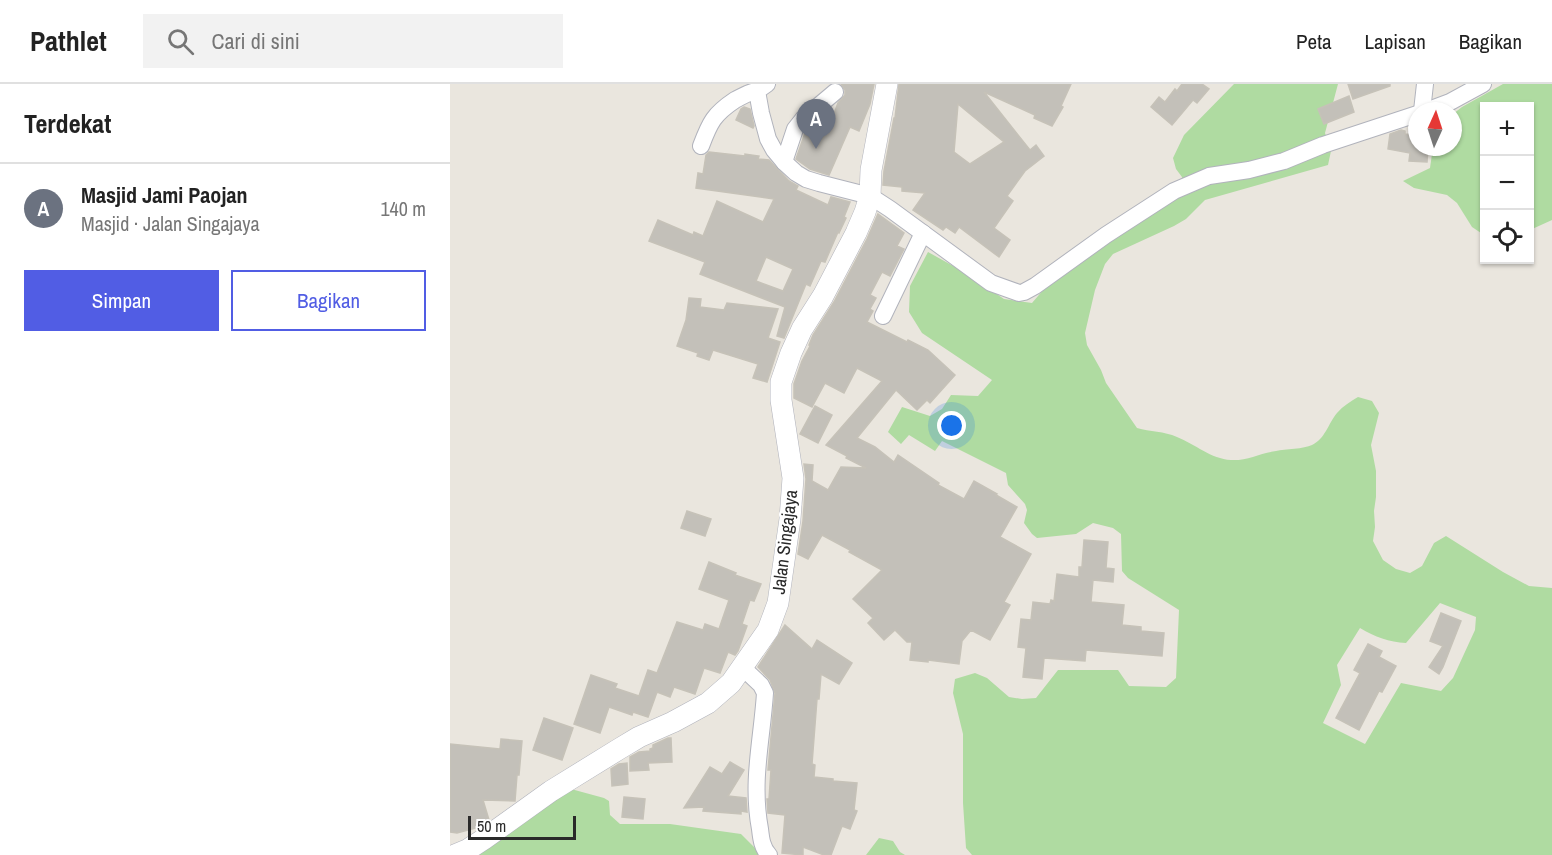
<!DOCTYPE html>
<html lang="id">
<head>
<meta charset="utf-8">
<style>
  :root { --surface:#fff; --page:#f2f2f2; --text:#222; --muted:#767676; --line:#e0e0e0; --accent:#515de4 }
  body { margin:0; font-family:"Archivo Narrow",sans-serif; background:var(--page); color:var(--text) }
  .controls { position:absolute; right:18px; top:18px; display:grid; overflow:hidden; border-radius:0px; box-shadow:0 2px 4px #0004 }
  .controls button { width:54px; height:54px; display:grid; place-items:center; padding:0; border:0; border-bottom:2px solid var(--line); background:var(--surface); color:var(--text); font:30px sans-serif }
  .compass { position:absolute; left:958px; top:18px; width:54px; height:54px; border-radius:50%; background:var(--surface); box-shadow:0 2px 4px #0004; rotate:3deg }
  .scale { position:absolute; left:18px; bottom:15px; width:108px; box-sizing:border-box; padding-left:6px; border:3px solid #2a2a2a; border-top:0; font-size:16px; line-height:21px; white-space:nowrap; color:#2a2a2a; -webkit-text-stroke:4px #fff; paint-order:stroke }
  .you { position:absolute; left:502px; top:342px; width:21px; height:21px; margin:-15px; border:4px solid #fff; border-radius:50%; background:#1a73e8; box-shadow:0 0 0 9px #1a73e833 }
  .badge { display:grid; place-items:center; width:39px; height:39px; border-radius:50%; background:var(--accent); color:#fff; font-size:20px; font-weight:700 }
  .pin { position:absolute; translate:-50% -50px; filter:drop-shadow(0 2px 3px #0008) }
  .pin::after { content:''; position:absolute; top:32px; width:21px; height:18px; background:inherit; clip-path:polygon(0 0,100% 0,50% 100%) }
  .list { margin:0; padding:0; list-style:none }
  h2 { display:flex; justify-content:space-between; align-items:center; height:78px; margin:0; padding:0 24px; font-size:26px }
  h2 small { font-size:20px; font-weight:400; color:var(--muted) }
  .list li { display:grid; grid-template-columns:39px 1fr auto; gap:18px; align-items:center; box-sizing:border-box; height:90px; padding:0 24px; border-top:2px solid var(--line) }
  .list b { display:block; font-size:22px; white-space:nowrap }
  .list p { margin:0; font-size:20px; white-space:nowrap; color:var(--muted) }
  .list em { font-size:20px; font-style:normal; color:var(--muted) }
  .actions { display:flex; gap:12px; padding:18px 24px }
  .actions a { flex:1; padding:14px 0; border:2px solid var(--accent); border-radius:0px; text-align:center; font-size:21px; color:var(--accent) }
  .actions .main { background:var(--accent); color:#fff }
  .icon { flex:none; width:33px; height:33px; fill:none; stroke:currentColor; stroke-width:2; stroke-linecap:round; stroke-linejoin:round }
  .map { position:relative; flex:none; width:1102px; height:771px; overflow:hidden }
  header { display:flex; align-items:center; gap:36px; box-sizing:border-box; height:84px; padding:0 30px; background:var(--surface); border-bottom:2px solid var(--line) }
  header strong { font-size:28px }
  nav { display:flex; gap:33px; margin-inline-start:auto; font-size:21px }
  .search { width:420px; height:54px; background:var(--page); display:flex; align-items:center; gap:15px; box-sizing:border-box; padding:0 21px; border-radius:0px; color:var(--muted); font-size:22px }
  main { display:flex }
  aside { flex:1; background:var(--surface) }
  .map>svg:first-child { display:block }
</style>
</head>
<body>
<header>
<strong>Pathlet</strong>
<div class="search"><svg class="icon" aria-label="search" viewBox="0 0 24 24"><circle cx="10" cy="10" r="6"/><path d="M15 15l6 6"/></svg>Cari di sini</div>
<nav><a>Peta</a><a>Lapisan</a><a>Bagikan</a></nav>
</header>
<main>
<aside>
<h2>Terdekat<small></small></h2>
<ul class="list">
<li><span class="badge" style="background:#6b7280">A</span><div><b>Masjid Jami Paojan</b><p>Masjid · Jalan Singajaya</p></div><em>140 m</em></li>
</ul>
<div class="actions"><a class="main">Simpan</a><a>Bagikan</a></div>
</aside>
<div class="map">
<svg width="1102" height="771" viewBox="0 0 1102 771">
  <rect width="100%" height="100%" fill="#eae6de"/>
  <g fill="#afdba1" fill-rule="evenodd">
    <path d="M 784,0 L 888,0 L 875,49 L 881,67 L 878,81 L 755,116 L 736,135 L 724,142 L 663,170 L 655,180 L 645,206 L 635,249 L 637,261 L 651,286 L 656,299 L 687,344 C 700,348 714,347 727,353 C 745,360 761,375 781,376 C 797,377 810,369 826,367 C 835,365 854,365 862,361 C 875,355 878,340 887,329 C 893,322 901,317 908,313 L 922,317 L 929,329 L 921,361 L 926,387 L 926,413 L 924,427 L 925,443 L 923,457 L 933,476 L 946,485 L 960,489 L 972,482 L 984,459 L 996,452 L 1053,488 L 1079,502 L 1102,504 L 1102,771 L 522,771 L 516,764 L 513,719 L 513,650 L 503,609 L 505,595 L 525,589 L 537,594 L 559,613 L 572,615 L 586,614 L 608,586 L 668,586 L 679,602 L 716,603 L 726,594 L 729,526 L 678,494 L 672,487 L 671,450 L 663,444 L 643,439 L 626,450 L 587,454 L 582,450 L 574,439 L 577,426 L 575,420 L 558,401 L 556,389 L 492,357 L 485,367 L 459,351 L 451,360 L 438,348 L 452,323 L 480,332 L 492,325 L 501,311 L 528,312 L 542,296 L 472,249 L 459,228 L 460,202 L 478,168 L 514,188 L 554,215 L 582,219 L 606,191 L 731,108 L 732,93 L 726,85 L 723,74 L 734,51 ZM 990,519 L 1026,533 L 1025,546 L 1003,594 L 991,607 L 951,599 L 915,660 L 873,639 L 891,601 L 887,581 L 910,544 C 925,553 939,558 956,559 Z"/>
    <polygon points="1053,0 1102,0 1102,136 1080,146 1080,22 1034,22 1034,151 1022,143 1007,119 997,111 964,104 953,97 980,84 983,63 1003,63 1003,30 1012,23"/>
    <polygon points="121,705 154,714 159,717 160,731 170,740 220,740 291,750 312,771 21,771"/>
    <polygon points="429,754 443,757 450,768 455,771 416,771"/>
  </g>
  <g fill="#c3c0b9" stroke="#c6c2b8" stroke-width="1.5" fill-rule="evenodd">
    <polygon points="391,0 424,0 420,20 409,47 400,43 379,91 360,85 346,75 355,49 366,54 357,47 361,42 363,40 378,46 388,19 395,11 395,6"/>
    <path d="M 449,0 L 621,0 L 611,22 L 613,23 L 602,42 L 584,34 L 585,31 L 534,8 L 580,66 L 586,61 L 594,72 L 575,87 L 557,112 L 563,117 L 544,144 L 560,156 L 549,173 L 509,143 L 505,149 L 496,143 L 493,146 L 463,126 L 475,109 L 452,107 L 452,103 L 433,101 L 434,87 L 444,34 L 445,34 ZM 508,20 L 554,58 L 520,80 L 504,68 Z"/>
    <polygon points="732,0 752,0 759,5 747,19 743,16 722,41 701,23 709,13 715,18 725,5 727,7"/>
    <polygon points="898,0 940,0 940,2 903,15"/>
    <polygon points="899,12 904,28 874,40 868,25"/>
    <polygon points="294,23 300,25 304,42 303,44 286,36 291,25"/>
    <polygon points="951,46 955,47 955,50 967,51 967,63 978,63 977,78 959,77 960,69 938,65 940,50"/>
    <path d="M 259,68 L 295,72 L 295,70 L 309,72 L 308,75 L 319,76 L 339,97 L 348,102 L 346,106 L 378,121 L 381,113 L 400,118 L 394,133 L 396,134 L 389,149 L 388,148 L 375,178 L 371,177 L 360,202 L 356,200 L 334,254 L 327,252 L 335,223 L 250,190 L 255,178 L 199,157 L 208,136 L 243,151 L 244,148 L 253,152 L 267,117 L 313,138 L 324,115 L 246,104 L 248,89 L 253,90 L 256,71 ZM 316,173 L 343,185 L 333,207 L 306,197 Z"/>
    <polygon points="428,130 454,149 447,162 454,165 440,192 432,188 420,211 426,214 420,225 423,227 417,238 457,258 458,256 478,266 505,291 480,319 477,316 467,326 446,306 407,354 425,363 444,378 448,371 489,399 488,401 514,415 524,397 547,410 546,411 567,423 550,453 581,470 554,518 560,521 540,556 521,546 512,557 509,580 478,576 478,578 460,576 462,558 457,558 445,546 434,556 418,539 423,534 403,515 432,486 399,468 400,466 372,451 358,475 348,470 353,437 356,395 354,380 363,381 362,397 378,406 391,383 416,384 396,374 397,372 376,361 432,297 407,284 394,309 375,299 362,323 344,314 344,300 352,277 360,262 359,261 363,251 384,218 417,155"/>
    <polygon points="239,214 251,215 250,223 274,226 277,219 328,225 318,254 330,258 317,298 303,294 308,280 263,266 259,276 247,272 248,269 227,262 236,236"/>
    <polygon points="365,322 382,331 368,359 350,350"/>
    <polygon points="237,427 261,435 255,452 231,444"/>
    <polygon points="634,456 658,458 656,484 664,485 663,498 643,496 641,518 674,521 672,541 691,543 691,547 714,549 712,572 636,566 635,577 594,574 592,595 573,593 576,564 568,563 571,535 581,536 583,518 600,520 601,516 604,517 607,490 629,493 629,483 632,483"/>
    <polygon points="259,478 286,489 285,491 311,500 304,517 300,516 292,540 297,542 288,567 285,571 278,568 270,589 254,584 245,610 224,603 220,613 207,608 198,633 183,628 182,631 159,623 150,649 124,640 141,591 167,600 165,604 189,612 198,586 207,589 227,538 253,546 255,540 269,545 279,516 249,505"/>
    <polygon points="991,529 1011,537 993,583 989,590 979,583 993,562 980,557"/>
    <polygon points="335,541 362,565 367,556 402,579 389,600 371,590 369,615 367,615 362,680 365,681 364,693 383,695 383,697 407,699 404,726 407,727 400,745 392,742 381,771 374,771 353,763 353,771 332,769 335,731 318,729 317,715 319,715 321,686 318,686 325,609 320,596 308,583"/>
    <polygon points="918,560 932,567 929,573 946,582 932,608 929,607 909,646 886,634 910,589 904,586"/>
    <polygon points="94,634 123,644 112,676 83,666"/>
    <polygon points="218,654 221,654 222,678 198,679 199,686 180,687 180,673 189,668 200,667 200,665 203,664 203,661"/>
    <polygon points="51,655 72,657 69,691 67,691 65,717 33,716 39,736 29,743 7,749 0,748 0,660 50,665"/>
    <polygon points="280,678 294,686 278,712 296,714 297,728 291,727 291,730 253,727 254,723 234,724 260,683 272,690"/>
    <polygon points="177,679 178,700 162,702 161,685 169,680"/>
    <polygon points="174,713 195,715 193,735 172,733"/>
  </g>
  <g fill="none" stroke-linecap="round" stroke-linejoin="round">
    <g stroke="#b1b3bc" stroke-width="18">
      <g id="minor">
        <polyline points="317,0 307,7 311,29 318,55 324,66 334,78 346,89 356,95 369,99 420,112 440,125 541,199 569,209 574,208 585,202 656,151 724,107 759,92 799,86 834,77 873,61 967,30"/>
        <polyline points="972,27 975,0"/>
        <polyline points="976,27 1000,18 1033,0"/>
        <path d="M 251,62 C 260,38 264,30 285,16 C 293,12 298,8 307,7"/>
        <polyline points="334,78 345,45 353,35 385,8"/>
        <polyline points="433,232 473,149"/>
        <path d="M 292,583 L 311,601 L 315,609 C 312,656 301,697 310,745 C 311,754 312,764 319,771"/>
      </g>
    </g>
    <g stroke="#b1b3bc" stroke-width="22">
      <polyline id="tertiary" points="5,771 17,766 34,755 101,707 169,665 189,653 223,638 258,619 281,599 318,546 328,519 340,435 343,394 331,316 331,298 341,269 352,245 373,212 406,149 415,128 420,112 421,86 437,0"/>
    </g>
    <use href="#minor" stroke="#fff" stroke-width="16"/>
    <use href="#tertiary" stroke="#fff" stroke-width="21"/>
  </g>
  <g text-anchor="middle" stroke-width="4.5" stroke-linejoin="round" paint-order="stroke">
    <g font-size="18" fill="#2a2a2a" stroke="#fff">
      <text transform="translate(335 458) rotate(-83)" y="6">Jalan Singajaya</text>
    </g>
  </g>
</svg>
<div class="controls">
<button>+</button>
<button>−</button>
<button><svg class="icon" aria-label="locate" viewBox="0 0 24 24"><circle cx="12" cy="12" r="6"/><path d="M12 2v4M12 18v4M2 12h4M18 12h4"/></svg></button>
</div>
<svg class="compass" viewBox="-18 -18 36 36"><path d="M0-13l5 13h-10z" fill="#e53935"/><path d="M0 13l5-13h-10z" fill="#767676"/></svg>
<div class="scale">50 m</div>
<div class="you"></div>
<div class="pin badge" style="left:366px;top:65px;background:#6b7280">A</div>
</div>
</main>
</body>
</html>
